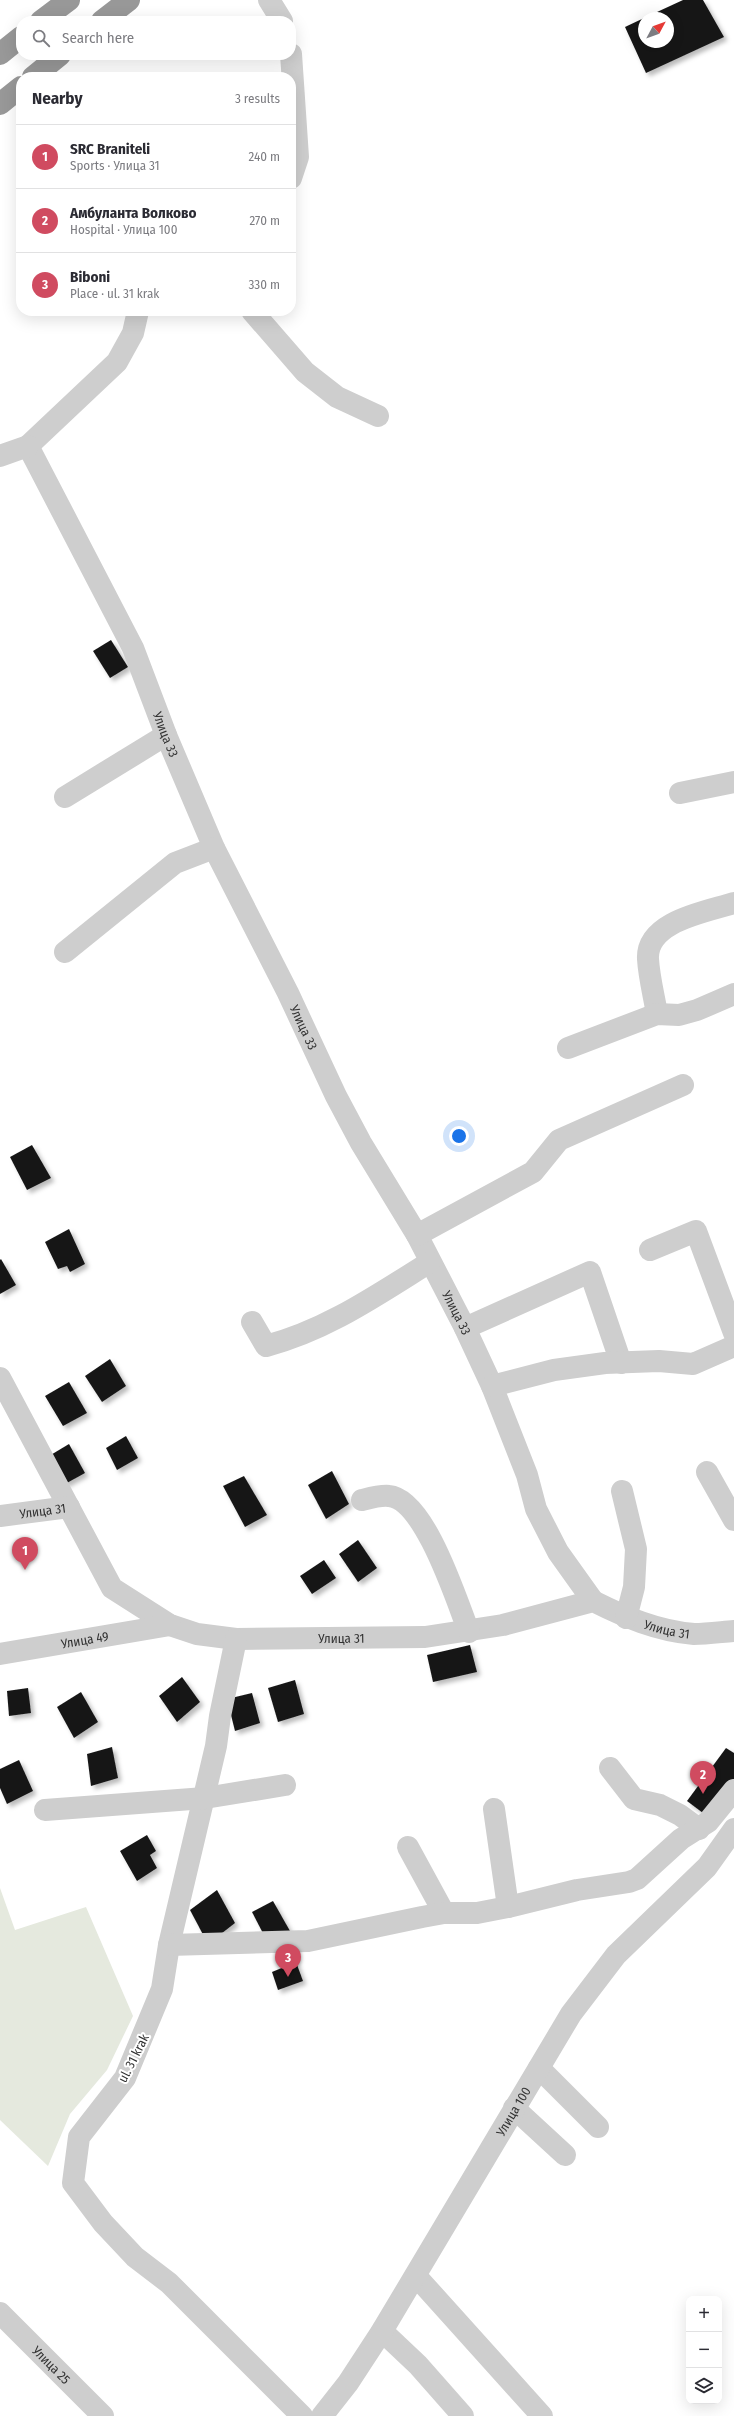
<!DOCTYPE html>
<html lang="en">
<head>
<meta charset="utf-8">
<style>
  :root { --surface:#fff; --page:#f2f2f3; --text:#2b2b33; --muted:#7c7c81; --line:#e1e1e2; --accent:#d04b60 }
  body { margin:0; font-family:"Fira Sans Condensed",sans-serif; background:var(--page); color:var(--text) }
  .controls { position:absolute; right:12px; bottom:12px; display:grid; overflow:hidden; border-radius:8px; box-shadow:0 4px 16px #0002 }
  .controls button { width:36px; height:36px; display:grid; place-items:center; padding:0; border:0; border-bottom:1px solid var(--line); background:var(--surface); color:var(--text); font:20px sans-serif }
  .compass { position:absolute; left:638px; top:12px; width:36px; height:36px; border-radius:50%; background:var(--surface); box-shadow:0 4px 16px #0002; rotate:49deg }
  .you { position:absolute; left:459px; top:1136px; width:14px; height:14px; margin:-10px; border:3px solid #fff; border-radius:50%; background:#1a73e8; box-shadow:0 0 0 6px #1a73e833 }
  .badge { display:grid; place-items:center; width:26px; height:26px; border-radius:50%; background:var(--accent); color:#fff; font-size:13px; font-weight:700 }
  .pin { position:absolute; translate:-50% -33px; filter:drop-shadow(0 1px 2px #0008) }
  .pin::after { content:''; position:absolute; top:21px; width:14px; height:12px; background:inherit; clip-path:polygon(0 0,100% 0,50% 100%) }
  .list { margin:0; padding:0; list-style:none }
  h2 { display:flex; justify-content:space-between; align-items:center; height:52px; margin:0; padding:0 16px; font-size:17px }
  h2 small { font-size:13px; font-weight:400; color:var(--muted) }
  .list li { display:grid; grid-template-columns:26px 1fr auto; gap:12px; align-items:center; box-sizing:border-box; height:64px; padding:0 16px; border-top:1px solid var(--line) }
  .list b { display:block; font-size:15px; white-space:nowrap }
  .list p { margin:0; font-size:13px; white-space:nowrap; color:var(--muted) }
  .list em { font-size:13px; font-style:normal; color:var(--muted) }
  .icon { flex:none; width:22px; height:22px; fill:none; stroke:currentColor; stroke-width:2; stroke-linecap:round; stroke-linejoin:round }
  .map { position:relative; flex:none; width:734px; height:2416px; overflow:hidden }
  .search { position:absolute; background:var(--surface); box-shadow:0 4px 16px #0002; left:16px; top:16px; width:280px; height:44px; display:flex; align-items:center; gap:10px; box-sizing:border-box; padding:0 14px; border-radius:16px; color:var(--muted); font-size:15px }
  .panel { position:absolute; background:var(--surface); box-shadow:0 4px 16px #0002; left:16px; top:72px; width:280px; height:244px; border-radius:16px }
  .map>svg:first-child { display:block }
</style>
</head>
<body>
<div class="map">
<svg width="734" height="2416" viewBox="0 0 734 2416">
  <defs>
    <filter id="shadow"><feDropShadow dx="3.5" dy="3.5" stdDeviation="2" flood-color="#0004"/></filter>
  </defs>
  <rect width="100%" height="100%" fill="#fff"/>
  <polygon fill="#e5e9de" points="0,1888 15,1930 86,1907 133,2016 107,2070 70,2114 48,2166 0,2120"/>
  <g fill="#181818" filter="url(#shadow)">
    <polygon points="683,0 703,0 724,37 646,73 625,27 644,18 644,42 668,42 668,18 644,18"/>
    <polygon points="111,640 128,667 110,678 93,651"/>
    <polygon points="32,1145 51,1178 27,1190 10,1157"/>
    <polygon points="69,1229 85,1264 70,1272 67,1266 58,1269 45,1242"/>
    <polygon points="1,1259 16,1285 0,1294 0,1260"/>
    <polygon points="110,1359 126,1386 102,1402 85,1376"/>
    <polygon points="69,1382 87,1413 63,1426 45,1396"/>
    <polygon points="126,1436 138,1458 117,1470 106,1448"/>
    <polygon points="69,1444 85,1473 65,1484 49,1456"/>
    <polygon points="332,1471 349,1504 326,1519 308,1485"/>
    <polygon points="244,1476 267,1515 245,1527 223,1486"/>
    <polygon points="358,1540 377,1568 358,1582 339,1554"/>
    <polygon points="324,1560 336,1578 312,1594 300,1576"/>
    <polygon points="470,1645 477,1672 433,1682 427,1655"/>
    <polygon points="182,1677 200,1702 177,1722 159,1696"/>
    <polygon points="295,1680 304,1714 278,1722 268,1688"/>
    <polygon points="28,1688 31,1713 9,1716 7,1691"/>
    <polygon points="81,1692 98,1722 74,1738 57,1707"/>
    <polygon points="252,1693 260,1723 235,1731 227,1699"/>
    <polygon points="112,1747 118,1778 91,1786 87,1754"/>
    <polygon points="726,1748 734,1753 734,1779 707,1816 687,1801"/>
    <polygon points="19,1760 33,1791 7,1804 0,1788 0,1769"/>
    <polygon points="147,1835 156,1851 150,1855 157,1868 137,1881 120,1851"/>
    <polygon points="217,1890 235,1923 208,1944 190,1910"/>
    <polygon points="273,1901 290,1931 268,1943 252,1912"/>
    <polygon points="296,1962 303,1981 278,1990 272,1972"/>
  </g>
  <g fill="none" stroke-linecap="round" stroke-linejoin="round">
    <g stroke="#cecece" stroke-width="22">
      <polyline points="269,0 282,21"/>
      <polyline points="291,54 298,157 291,178"/>
      <polyline points="252,311 305,372 337,397 378,416"/>
      <path id="s1" d="M 28,446 L 133,648 L 166,735 L 214,848 L 288,993 L 336,1096 L 361,1143 L 417,1235 L 465,1328 L 492,1386 L 527,1475 L 536,1509 L 558,1552 L 593,1601"/>
      <polyline points="28,446 117,362 133,333 138,311"/>
      <polyline points="0,456 28,446"/>
      <polyline points="680,793 734,782"/>
      <polyline points="65,797 166,735"/>
      <polyline points="65,952 175,863 214,848"/>
      <path d="M 657,1014 C 654,996 649,977 648,959 C 646,921 706,912 734,903"/>
      <polyline points="568,1048 657,1014 679,1015 697,1010 734,994"/>
      <polyline points="417,1235 533,1172 559,1140 683,1085"/>
      <polyline points="650,1250 696,1231 734,1333"/>
      <path d="M 252,1322 L 266,1346 C 327,1330 377,1295 430,1262"/>
      <polyline points="465,1328 590,1272 621,1363"/>
      <path id="s2" d="M 0,1378 L 112,1588 L 170,1625 L 197,1634 L 236,1639 L 425,1637 L 503,1625 L 593,1601 C 625,1617 657,1631 694,1634 C 707,1634 721,1632 734,1631"/>
      <polyline points="492,1386 554,1370 605,1363 659,1361 693,1364 734,1346"/>
      <polyline points="707,1472 734,1520"/>
      <polyline points="622,1491 636,1549 634,1587 626,1618"/>
      <path d="M 362,1500 C 370,1498 381,1495 389,1496 C 425,1499 457,1602 469,1632"/>
      <path id="s3" d="M 0,1516 L 69,1507"/>
      <polyline points="236,1639 220,1716 216,1746 169,1945 162,1989 125,2078 79,2137 73,2183 103,2223 135,2257 169,2283 302,2416"/>
      <path id="s4" d="M 0,1654 L 170,1625"/>
      <polyline points="610,1768 634,1799 660,1805 680,1815 699,1829"/>
      <polyline points="494,1809 508,1907"/>
      <polyline points="45,1810 205,1798 285,1785"/>
      <polyline points="408,1847 444,1913"/>
      <polyline points="169,1945 308,1941 422,1917 444,1913 477,1913 508,1907 577,1890 629,1882 637,1879 681,1839 708,1822 734,1790"/>
      <polyline points="539,2068 598,2127"/>
      <polyline points="514,2108 565,2155"/>
      <polyline points="416,2276 542,2416"/>
      <path id="s5" d="M 0,2313 L 103,2416"/>
      <polyline points="382,2331 418,2365 463,2416"/>
      <path id="s6" d="M 322,2416 L 348,2383 L 382,2331 L 571,2014 L 616,1955 L 707,1867 L 734,1829"/>
    </g>
    <g stroke="#989898" stroke-width="22">
      <polyline points="41,21 69,0"/>
      <polyline points="102,21 129,0"/>
      <polyline points="0,54 21,37"/>
      <polyline points="33,77 60,55"/>
      <polyline points="0,104 21,87"/>
    </g>
  </g>
  <g text-anchor="middle" stroke-width="4" stroke-linejoin="round" paint-order="stroke">
    <g font-size="13" fill="#313131" stroke="#fff">
      <text dy="5" stroke="none"><textPath href="#s1" startOffset="320">Улица 33</textPath></text>
      <text dy="5" stroke="none"><textPath href="#s1" startOffset="644">Улица 33</textPath></text>
      <text dy="5" stroke="none"><textPath href="#s1" startOffset="968">Улица 33</textPath></text>
      <text dy="5" stroke="none"><textPath href="#s3" startOffset="43">Улица 31</textPath></text>
      <text dy="5" stroke="none"><textPath href="#s2" startOffset="815">Улица 31</textPath></text>
      <text dy="5" stroke="none"><textPath href="#s2" startOffset="480">Улица 31</textPath></text>
      <text dy="5" stroke="none"><textPath href="#s4" startOffset="86">Улица 49</textPath></text>
      <text transform="translate(133 2058) rotate(-63)" y="5">ul. 31 krak</text>
      <text dy="5" stroke="none"><textPath href="#s6" startOffset="360">Улица 100</textPath></text>
      <text dy="5" stroke="none"><textPath href="#s5" startOffset="73">Улица 25</textPath></text>
    </g>
  </g>
</svg>
<div class="controls">
<button>+</button>
<button>−</button>
<button><svg class="icon" aria-label="layers" viewBox="0 0 24 24"><path d="M12 4l9 5-9 5-9-5zM3 14l9 5 9-5"/></svg></button>
</div>
<svg class="compass" viewBox="-18 -18 36 36"><path d="M0-13l5 13h-10z" fill="#e53935"/><path d="M0 13l5-13h-10z" fill="#7c7c81"/></svg>
<div class="you"></div>
<div class="pin badge" style="left:25px;top:1570px">1</div>
<div class="pin badge" style="left:703px;top:1794px">2</div>
<div class="pin badge" style="left:288px;top:1977px">3</div>
<div class="search"><svg class="icon" aria-label="search" viewBox="0 0 24 24"><circle cx="10" cy="10" r="6"/><path d="M15 15l6 6"/></svg>Search here</div>
<section class="panel">
<h2>Nearby<small>3 results</small></h2>
<ul class="list">
<li><span class="badge">1</span><div><b>SRC Braniteli</b><p>Sports · Улица 31</p></div><em>240 m</em></li>
<li><span class="badge">2</span><div><b>Амбуланта Волково</b><p>Hospital · Улица 100</p></div><em>270 m</em></li>
<li><span class="badge">3</span><div><b>Biboni</b><p>Place · ul. 31 krak</p></div><em>330 m</em></li>
</ul>
</section>
</div>
</body>
</html>
